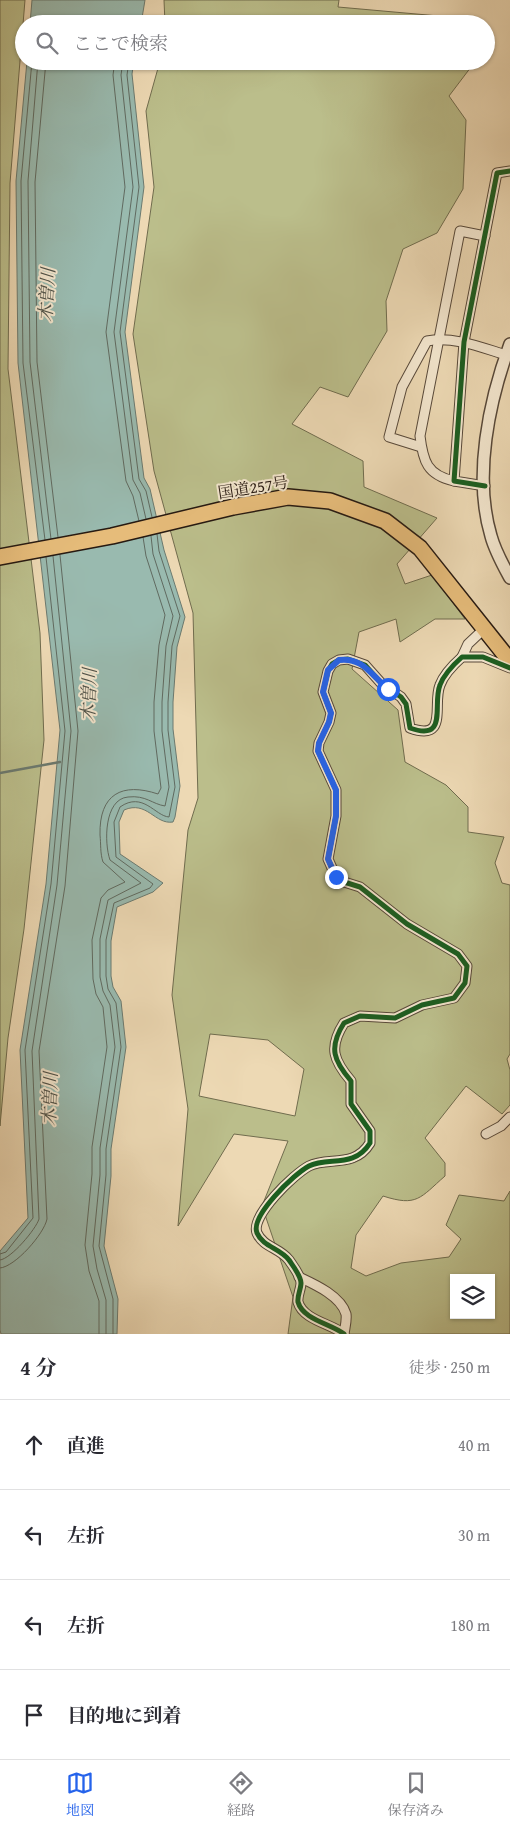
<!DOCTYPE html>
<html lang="ja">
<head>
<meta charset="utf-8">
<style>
  :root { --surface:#fff; --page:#f7f7f7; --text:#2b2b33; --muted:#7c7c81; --line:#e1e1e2; --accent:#2563eb }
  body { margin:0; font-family:"Gentium Book Plus","Noto Serif JP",serif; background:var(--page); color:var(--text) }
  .controls { position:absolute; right:15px; bottom:15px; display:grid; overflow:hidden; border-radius:0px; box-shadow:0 1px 4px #0004 }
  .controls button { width:45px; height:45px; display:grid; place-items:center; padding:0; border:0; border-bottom:1px solid var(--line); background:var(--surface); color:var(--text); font:25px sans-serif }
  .stop { position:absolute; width:15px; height:15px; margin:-11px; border:4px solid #2563eb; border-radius:50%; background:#fff }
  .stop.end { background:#2563eb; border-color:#fff; box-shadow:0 1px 5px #0008 }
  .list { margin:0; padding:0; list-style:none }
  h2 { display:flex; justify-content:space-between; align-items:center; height:65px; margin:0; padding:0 20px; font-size:21px }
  h2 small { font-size:16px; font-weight:400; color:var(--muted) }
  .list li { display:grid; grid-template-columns:32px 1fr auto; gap:15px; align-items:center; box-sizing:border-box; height:90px; padding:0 20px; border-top:1px solid var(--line) }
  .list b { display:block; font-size:19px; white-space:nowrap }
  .list em { font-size:16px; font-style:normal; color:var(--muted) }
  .icon { flex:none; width:28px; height:28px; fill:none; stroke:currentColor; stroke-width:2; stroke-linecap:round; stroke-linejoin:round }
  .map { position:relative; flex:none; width:510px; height:1334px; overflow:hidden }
  .search { position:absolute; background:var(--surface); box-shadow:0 1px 4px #0004; left:15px; right:15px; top:15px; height:55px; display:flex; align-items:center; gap:12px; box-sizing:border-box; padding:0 18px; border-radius:28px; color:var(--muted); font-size:19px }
  .sheet { height:425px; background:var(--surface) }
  nav { display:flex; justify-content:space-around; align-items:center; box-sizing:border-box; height:70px; border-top:1px solid var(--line); background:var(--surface); font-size:14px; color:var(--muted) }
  nav a { display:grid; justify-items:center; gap:2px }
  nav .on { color:var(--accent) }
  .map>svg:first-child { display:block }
</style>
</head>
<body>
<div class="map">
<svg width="510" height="1334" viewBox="0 0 510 1334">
  <rect width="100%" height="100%" fill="#edd9b4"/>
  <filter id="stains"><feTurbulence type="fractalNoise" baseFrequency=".004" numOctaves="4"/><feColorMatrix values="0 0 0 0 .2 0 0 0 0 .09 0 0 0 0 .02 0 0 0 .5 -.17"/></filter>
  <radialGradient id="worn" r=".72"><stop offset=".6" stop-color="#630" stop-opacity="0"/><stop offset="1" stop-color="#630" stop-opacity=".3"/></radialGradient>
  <g fill="#bbbe8b" stroke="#706c4e" fill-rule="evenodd">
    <polygon points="0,0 25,0 10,183 8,369 40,633 44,740 24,929 8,1038 0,1126"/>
    <polygon points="164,0 339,0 338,7 461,18 462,24 165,24"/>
    <path d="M 160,61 L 470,61 L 471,67 L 449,96 L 466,120 L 463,189 L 437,233 L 403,249 L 386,301 L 387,331 L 348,397 L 320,387 L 292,424 L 363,461 L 364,487 L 437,518 L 397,564 L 405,584 L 432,575 L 465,619 L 435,619 L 400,642 L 396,619 L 359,632 L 352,669 L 398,710 L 405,762 L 446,785 L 468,807 L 468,832 L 504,837 L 495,863 L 502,883 L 510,885 L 510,1054 L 507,1059 L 510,1070 L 510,1105 L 502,1114 L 466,1086 L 425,1138 L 445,1163 L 445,1176 C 420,1198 417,1207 383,1196 L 356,1235 L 351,1268 L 366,1276 L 401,1263 L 449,1257 L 461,1239 L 446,1225 L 459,1195 L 504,1201 L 510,1191 L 510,1334 L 288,1334 L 293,1297 L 262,1206 L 288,1141 L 234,1134 L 178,1226 L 188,1109 L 172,995 L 188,830 L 198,798 L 193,613 L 154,471 L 133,334 L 154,187 L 146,111 ZM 210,1034 L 268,1040 L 304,1069 L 295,1116 L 199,1096 ZM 454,1278 L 491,1278 L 491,1315 L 454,1315 Z"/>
  </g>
  <g fill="#99baaf" stroke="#6b7a70">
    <polygon points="32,0 145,0 141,24 30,24"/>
    <path d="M 27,61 L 134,61 L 132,74 L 144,187 L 125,332 L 144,478 L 150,489 L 164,550 L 185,617 L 177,647 L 173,702 L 173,729 L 180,786 L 175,817 L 173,822 C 155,825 147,800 124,810 L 119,822 L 120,854 L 163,883 L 153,892 L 117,907 L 111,941 L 111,976 L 113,987 L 121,1001 L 126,1047 L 111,1149 L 111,1176 L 104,1246 L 118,1299 L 117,1334 L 1,1334 L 0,1330 L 0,1251 L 28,1218 L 20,1050 L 46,884 L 60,730 L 18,363 L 16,181 Z"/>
  </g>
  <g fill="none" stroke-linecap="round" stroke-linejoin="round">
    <g stroke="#606a60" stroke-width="1">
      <polyline points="32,61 21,181 23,363 45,540"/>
      <polyline points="38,61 28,181 30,362 51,539"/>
      <polyline points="46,61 35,182 37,362 58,537"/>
      <polyline points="115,61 113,75 125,187 106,332 126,481 133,496 139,521"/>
      <polyline points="123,61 121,75 133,187 114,332 133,480 140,493 146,519"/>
      <polyline points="129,61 127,75 139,187 120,332 139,479 146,491 152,517"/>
      <polyline points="0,1254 6,1252 33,1218 25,1050 51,884 65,731 46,557"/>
      <path d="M 0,1260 C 11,1259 36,1229 39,1219 L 32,1051 L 57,885 L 71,731 L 53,556"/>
      <path d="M 0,1268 C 15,1267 44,1234 47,1219 L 39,1051 L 65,886 L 78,731 L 60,555"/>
      <path d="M 99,1334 L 99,1301 L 89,1271 L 85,1245 L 92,1174 L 92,1147 L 107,1047 L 103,1007 L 96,994 L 93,979 L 92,940 L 101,898 L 108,890 L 125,882 L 103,862 C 100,853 101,844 100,835 C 99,794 122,782 158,794 L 161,788 L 154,731 L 154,702 L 159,645 L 165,615 L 146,556 L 143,537"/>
      <path d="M 106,1334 L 106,1300 L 97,1269 L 93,1246 L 100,1175 L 100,1148 L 115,1047 L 110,1005 L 103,991 L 100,977 L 100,939 L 108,900 L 141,883 L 110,860 C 104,843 104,799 128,797 C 146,795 152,804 165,806 L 169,787 L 162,731 L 162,702 L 166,646 L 173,616 L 153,554 L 151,536"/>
      <path d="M 113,1334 L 113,1299 L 99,1246 L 106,1175 L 106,1149 L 121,1047 L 116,1003 L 108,989 L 106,976 L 106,940 L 114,903 L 150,888 L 153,884 L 116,857 L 114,822 L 120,807 C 143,791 155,816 169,817 L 175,787 L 168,730 L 168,702 L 172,646 L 180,616 L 159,551 L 157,534"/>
    </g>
    <polyline stroke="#6b7a70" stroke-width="2.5" points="0,773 60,762"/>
    <g stroke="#58493a" stroke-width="11">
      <g id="minor">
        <path d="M 421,447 L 389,437 L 402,387 L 427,341 C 454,336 480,347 506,355"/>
        <path d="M 454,481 C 427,475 423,461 420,436 L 460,231 L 485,236"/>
        <polyline points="485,486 454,481 464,342 497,173 510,171"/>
        <polyline points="462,657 468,644 485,628"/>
        <polyline points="486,1134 501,1126 510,1117"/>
        <path d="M 299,1277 C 314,1284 341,1296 346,1314 C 347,1320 345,1327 344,1334"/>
        <path d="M 344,1334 C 332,1324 303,1320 298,1302 C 297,1296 301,1289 301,1283 C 301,1276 293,1266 289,1260 C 280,1248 263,1247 257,1233 C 250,1216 294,1174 309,1166 C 328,1156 354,1169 370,1143 L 370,1131 L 351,1104 L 351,1081 C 334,1061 328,1048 344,1023 L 360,1016 L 395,1018 L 422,1005 L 454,998 L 465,983 L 467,966 L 458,954 L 407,924 L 360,887 L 341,881 L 336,877 L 328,859 L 336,816 L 336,790 L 318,751 L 319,743 L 329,722 L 331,713 L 323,692 L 328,671 L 332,664 L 339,660 L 348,659 L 365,665 L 381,683 L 401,697 L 406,704 L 410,728 C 449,742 432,704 440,685 C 444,674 453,665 462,657 L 483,657 L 510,668"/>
      </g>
    </g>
    <g stroke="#58493a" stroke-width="14">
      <path id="tertiary" d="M 510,344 C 489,401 473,476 491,536 C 495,551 503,565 510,578"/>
    </g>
    <g stroke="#261911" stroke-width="18">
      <polyline id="trunk" points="0,557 112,536 233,507 288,497 330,501 385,521 420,548 510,661"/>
    </g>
    <use href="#minor" stroke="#f3e6ce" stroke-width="9"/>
    <use href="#tertiary" stroke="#f3e6ce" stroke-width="11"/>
    <use href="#trunk" stroke="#e6bc7a" stroke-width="15"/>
    <g stroke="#f3e6ce" stroke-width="8">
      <g id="cycleway">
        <polyline points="485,486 454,481 464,342 497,173 510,171"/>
        <path d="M 344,1334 C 332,1324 303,1320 298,1302 C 297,1296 301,1289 301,1283 C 301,1276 293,1266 289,1260 C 280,1248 263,1247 257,1233 C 250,1216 294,1174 309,1166 C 328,1156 354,1169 370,1143 L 370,1131 L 351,1104 L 351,1081 C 334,1061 328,1048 344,1023 L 360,1016 L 395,1018 L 422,1005 L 454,998 L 465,983 L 467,966 L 458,954 L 407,924 L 360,887 L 341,881 L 336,877 L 328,859 L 336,816 L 336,790 L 318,751 L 319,743 L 329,722 L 331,713 L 323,692 L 328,671 L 332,664 L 339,660 L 348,659 L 365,665 L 381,683 L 401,697 L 406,704 L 410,728 C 449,742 432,704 440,685 C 444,674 453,665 462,657 L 483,657 L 510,668"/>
      </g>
    </g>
    <use href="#cycleway" stroke="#1b5e20" stroke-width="5"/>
  </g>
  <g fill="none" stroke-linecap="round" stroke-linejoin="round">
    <path stroke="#2563eb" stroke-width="6" d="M 336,877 L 328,859 L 336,816 L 336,790 L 318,751 L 319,743 L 329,722 L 331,713 L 323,692 L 328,670 L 339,660 C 363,657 371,675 388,689"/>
  </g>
  <g text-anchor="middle" stroke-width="4" stroke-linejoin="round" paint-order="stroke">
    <g font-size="16" fill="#261911" stroke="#f3e6ce">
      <text transform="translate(253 487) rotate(-9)" y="6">国道257号</text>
    </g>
    <g font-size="18" font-style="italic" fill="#4e5148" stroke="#f3e6ce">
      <text transform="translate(47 295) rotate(-87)" y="6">木曽川</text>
      <text transform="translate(89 695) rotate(-88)" y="6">木曽川</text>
      <text transform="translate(50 1099) rotate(-88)" y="6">木曽川</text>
    </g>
  </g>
  <rect width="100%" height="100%" filter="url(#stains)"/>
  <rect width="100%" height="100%" fill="url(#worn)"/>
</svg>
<div class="controls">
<button><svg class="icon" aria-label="layers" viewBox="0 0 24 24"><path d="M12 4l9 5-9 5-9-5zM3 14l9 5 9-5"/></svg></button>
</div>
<div class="stop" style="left:388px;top:689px"></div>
<div class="stop end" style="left:336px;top:877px"></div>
<div class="search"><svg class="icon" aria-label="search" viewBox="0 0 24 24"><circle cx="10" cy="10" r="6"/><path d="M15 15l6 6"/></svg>ここで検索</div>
</div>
<section class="sheet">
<h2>4 分<small>徒歩 · 250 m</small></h2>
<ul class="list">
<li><svg class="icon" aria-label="ahead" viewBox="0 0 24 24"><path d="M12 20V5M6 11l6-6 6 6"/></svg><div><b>直進</b></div><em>40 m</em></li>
<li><svg class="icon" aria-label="left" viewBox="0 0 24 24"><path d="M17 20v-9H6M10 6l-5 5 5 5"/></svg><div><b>左折</b></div><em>30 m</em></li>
<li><svg class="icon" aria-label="left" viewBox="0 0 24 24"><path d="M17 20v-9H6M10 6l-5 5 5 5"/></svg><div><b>左折</b></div><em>180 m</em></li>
<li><svg class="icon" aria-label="arrive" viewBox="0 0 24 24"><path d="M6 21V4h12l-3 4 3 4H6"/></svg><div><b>目的地に到着</b></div></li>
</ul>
</section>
<nav>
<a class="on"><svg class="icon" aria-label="map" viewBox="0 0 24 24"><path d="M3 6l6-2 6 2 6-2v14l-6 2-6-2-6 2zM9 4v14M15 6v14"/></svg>地図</a>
<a><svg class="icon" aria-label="directions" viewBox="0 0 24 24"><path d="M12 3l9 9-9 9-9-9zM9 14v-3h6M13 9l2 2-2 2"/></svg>経路</a>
<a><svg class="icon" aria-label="saved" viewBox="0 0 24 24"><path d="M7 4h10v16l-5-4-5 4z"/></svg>保存済み</a>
</nav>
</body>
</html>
